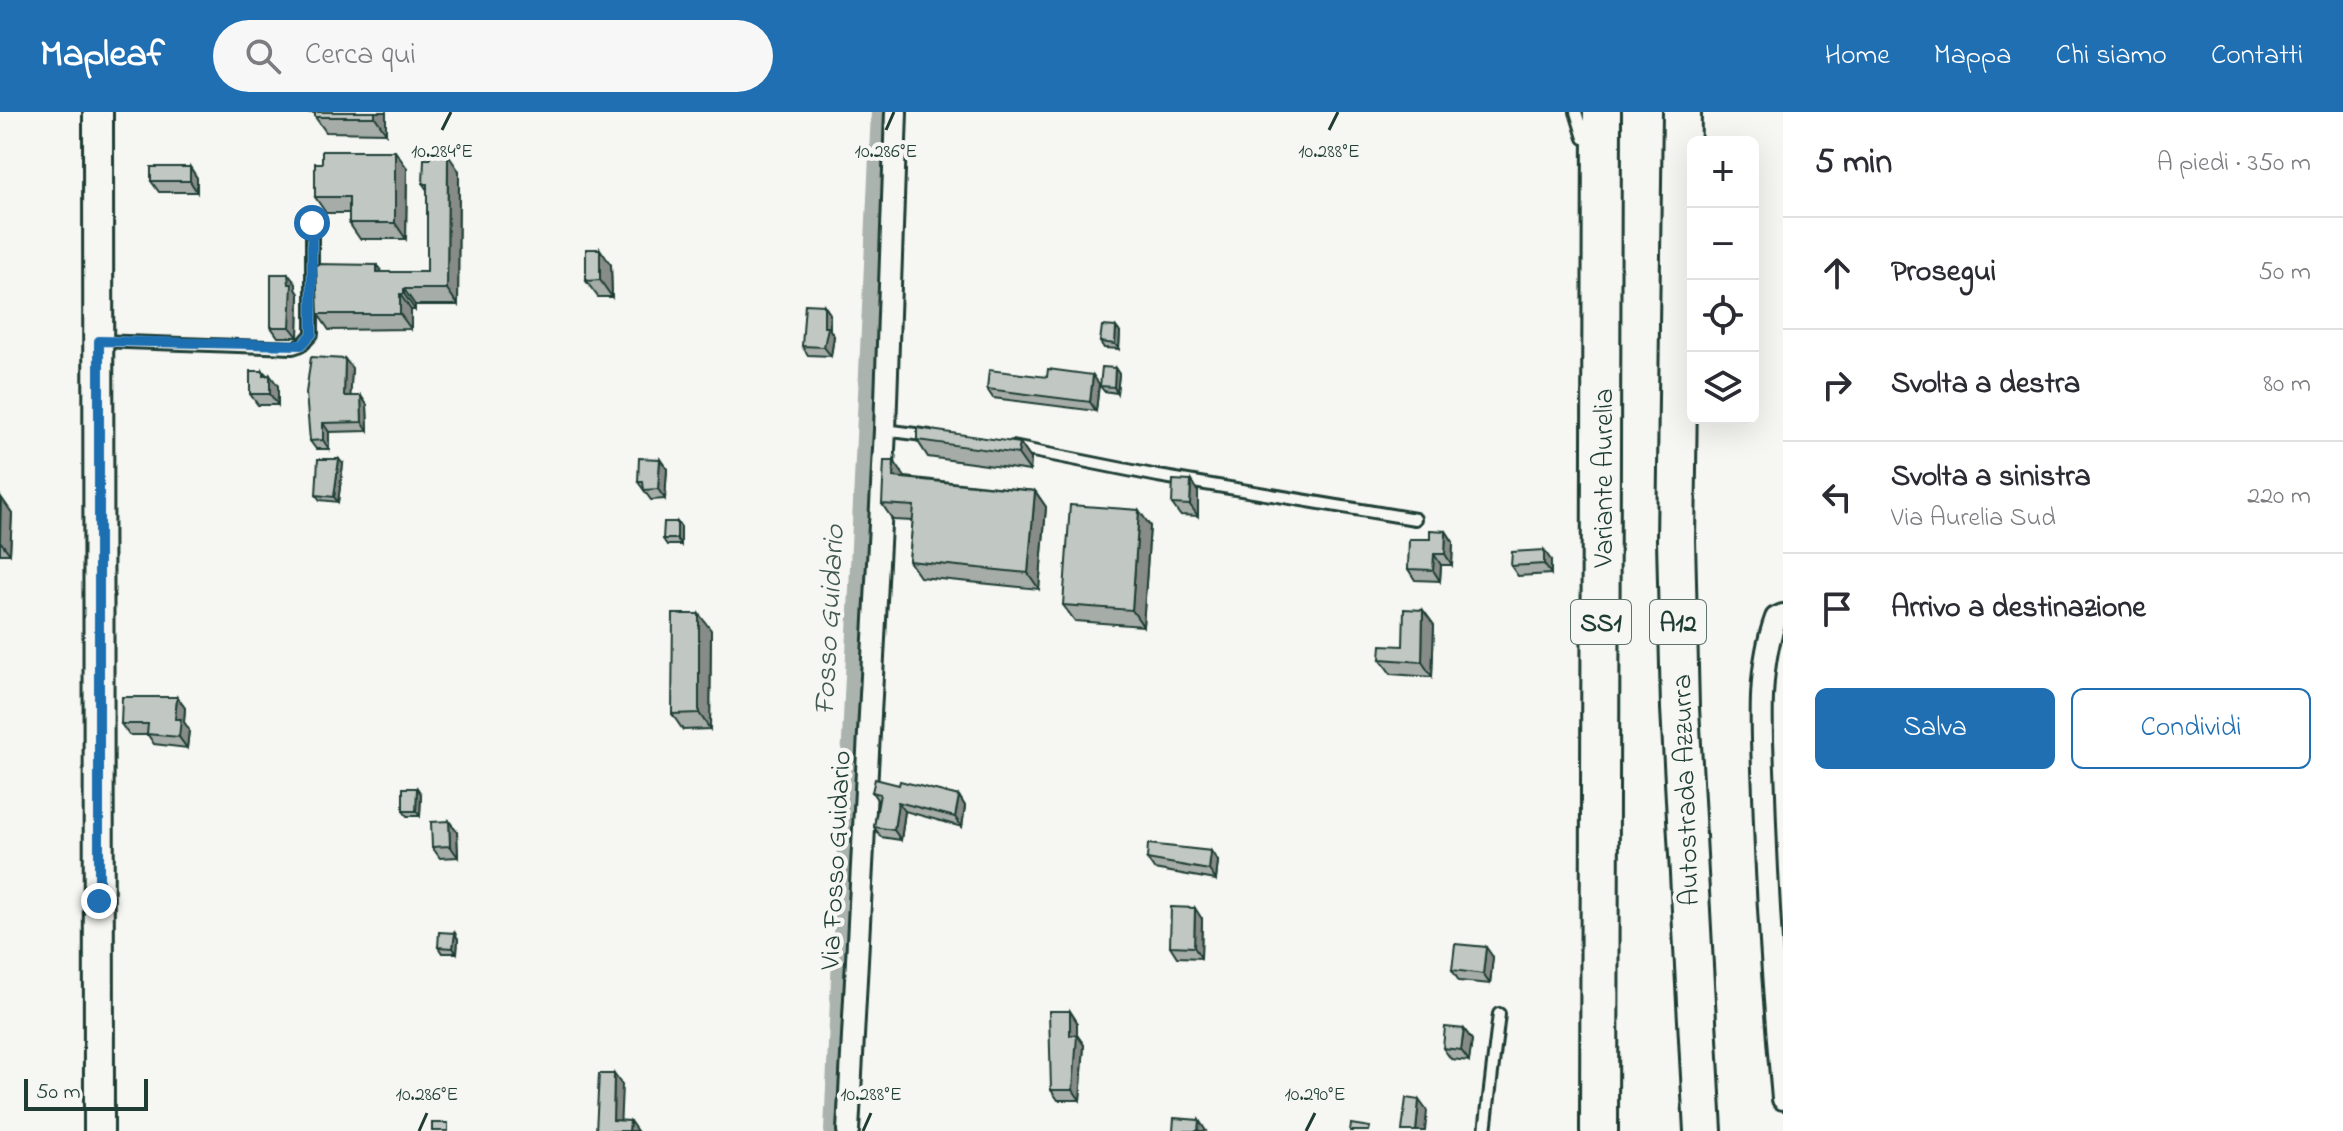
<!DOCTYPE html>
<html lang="it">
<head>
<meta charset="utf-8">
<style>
  :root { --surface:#fff; --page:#f7f7f7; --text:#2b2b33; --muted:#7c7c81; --line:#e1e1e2; --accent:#1f6fb2 }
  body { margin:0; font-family:"Indie Flower",sans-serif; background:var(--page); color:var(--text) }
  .controls { position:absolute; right:24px; top:24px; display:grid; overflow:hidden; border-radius:12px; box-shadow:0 8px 32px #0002 }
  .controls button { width:72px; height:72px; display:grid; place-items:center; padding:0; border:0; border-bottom:2px solid var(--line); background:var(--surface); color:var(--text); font:40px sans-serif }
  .scale { position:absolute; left:24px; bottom:20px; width:124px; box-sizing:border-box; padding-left:8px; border:4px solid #1f3d34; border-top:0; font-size:22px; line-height:28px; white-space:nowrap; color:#1f3d34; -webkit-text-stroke:6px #f6f6f2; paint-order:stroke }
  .stop { position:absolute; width:24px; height:24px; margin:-18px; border:6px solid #1f6fb2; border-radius:50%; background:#fff }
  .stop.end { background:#1f6fb2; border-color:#fff; box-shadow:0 2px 8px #0008 }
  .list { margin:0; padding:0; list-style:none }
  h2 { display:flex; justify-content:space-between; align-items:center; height:104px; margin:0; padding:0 32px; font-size:34px }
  h2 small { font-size:26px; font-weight:400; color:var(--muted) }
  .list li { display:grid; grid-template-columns:52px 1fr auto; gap:24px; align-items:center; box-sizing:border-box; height:112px; padding:0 32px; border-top:2px solid var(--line) }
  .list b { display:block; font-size:30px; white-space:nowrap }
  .list p { margin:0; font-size:26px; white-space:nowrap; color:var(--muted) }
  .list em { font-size:26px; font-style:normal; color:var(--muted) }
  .actions { display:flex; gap:16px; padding:24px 32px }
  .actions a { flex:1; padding:18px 0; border:2px solid var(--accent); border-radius:12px; text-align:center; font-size:28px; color:var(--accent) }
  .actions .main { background:var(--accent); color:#fff }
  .icon { flex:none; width:44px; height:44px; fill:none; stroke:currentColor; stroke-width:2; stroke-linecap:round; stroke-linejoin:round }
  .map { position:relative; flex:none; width:1783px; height:1019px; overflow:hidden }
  header { display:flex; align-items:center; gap:48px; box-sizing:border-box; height:112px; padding:0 40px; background:var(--accent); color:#fff }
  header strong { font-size:38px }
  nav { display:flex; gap:44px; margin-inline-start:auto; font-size:28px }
  .search { width:560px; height:72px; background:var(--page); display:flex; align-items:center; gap:20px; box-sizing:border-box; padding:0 28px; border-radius:44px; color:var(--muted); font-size:30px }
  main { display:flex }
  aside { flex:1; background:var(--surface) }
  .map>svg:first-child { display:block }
</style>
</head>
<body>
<header>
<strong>Mapleaf</strong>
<div class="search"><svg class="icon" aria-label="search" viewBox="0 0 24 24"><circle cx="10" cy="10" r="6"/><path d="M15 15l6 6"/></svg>Cerca qui</div>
<nav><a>Home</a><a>Mappa</a><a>Chi siamo</a><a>Contatti</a></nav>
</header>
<main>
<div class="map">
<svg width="1783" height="1019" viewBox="0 0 1783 1019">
  <rect width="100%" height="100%" fill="#f6f6f2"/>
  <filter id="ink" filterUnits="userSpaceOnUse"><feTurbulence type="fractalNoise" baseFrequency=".0125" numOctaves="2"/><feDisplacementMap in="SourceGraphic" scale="16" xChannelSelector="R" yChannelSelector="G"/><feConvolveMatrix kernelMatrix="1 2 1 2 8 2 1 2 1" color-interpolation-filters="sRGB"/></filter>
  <g filter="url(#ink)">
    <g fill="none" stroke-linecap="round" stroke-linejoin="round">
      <polyline stroke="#aab3ae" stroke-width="18" points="833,1019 880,0"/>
      <g stroke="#1f3d34" stroke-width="16">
        <g id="lane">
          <polyline points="1576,0 1584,26"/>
          <polyline points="99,229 293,236 302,233 312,222 312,111"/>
          <polyline points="885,318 930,324"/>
          <polyline points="1013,335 1158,364 1415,407"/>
          <polyline points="1485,1019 1499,902"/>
        </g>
      </g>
      <g stroke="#1f3d34" stroke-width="26">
        <g id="street">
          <path d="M 1783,503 L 1776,506 C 1756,560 1762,624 1764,682 C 1767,784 1774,885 1783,987"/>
          <polyline points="848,1019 885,318 896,0"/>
        </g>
      </g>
      <g stroke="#1f3d34" stroke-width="34">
        <polyline id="secondary" points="98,0 99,1019"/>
      </g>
      <g stroke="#1f3d34" stroke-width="42">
        <g id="highway">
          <polyline points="1682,0 1676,428 1680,596 1703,1019"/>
          <polyline points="1599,1019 1602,0"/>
        </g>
      </g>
      <use href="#lane" stroke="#f6f6f2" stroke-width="10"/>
      <use href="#street" stroke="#f6f6f2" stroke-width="20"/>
      <use href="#secondary" stroke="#f6f6f2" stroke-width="28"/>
      <use href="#highway" stroke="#f6f6f2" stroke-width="36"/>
    </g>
    <g fill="#a6aca8" stroke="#1f3d34" stroke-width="2">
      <polygon points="297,0 386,0 386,21 326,20 315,5 315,1"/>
      <polygon points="190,55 197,66 197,80 159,80 151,69"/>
      <polygon points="407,56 406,127 360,127 349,111 349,101 326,101 315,85"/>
      <polygon points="459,59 458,193 415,193 415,198 411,198 411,217 329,218 318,202 377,153 382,160 427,160 427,78 423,72"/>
      <polygon points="611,153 612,185 598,185 586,169"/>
      <polygon points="288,162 296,172 296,177 299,182 298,225 278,225 271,215"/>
      <polygon points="824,193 830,202 830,218 834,224 831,244 808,243 802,234"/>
      <polygon points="1120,220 1119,237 1104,236 1100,230"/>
      <polygon points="352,256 350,284 361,284 367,293 368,319 329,320 329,337 316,337 310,329"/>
      <polygon points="1115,256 1119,262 1117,281 1104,279 1100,274"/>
      <polygon points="263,259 278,274 278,293 258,293 250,282"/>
      <polygon points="1099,272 1096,299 993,286 987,277"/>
      <polygon points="917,328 1020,331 1031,347 1030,359 928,345"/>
      <polygon points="343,352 338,390 320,388 316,383"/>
      <polygon points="667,357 665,387 651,388 638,370"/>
      <polygon points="905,365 1035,379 1046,395 1039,477 920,465 909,449 913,409 893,408 882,392"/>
      <polygon points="1198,380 1198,404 1180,403 1172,392"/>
      <polygon points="0,385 12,401 10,442 0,442"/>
      <polygon points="677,410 681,415 681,433 667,433 663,427"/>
      <polygon points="1150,414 1143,514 1075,509 1063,493"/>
      <polygon points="1446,419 1453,430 1452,453 1441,453 1440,469 1415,468 1408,457 1430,427"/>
      <polygon points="1551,448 1551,462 1518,464 1511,454"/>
      <polygon points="1423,498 1434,513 1432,565 1391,562 1380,547 1403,534"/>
      <polygon points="711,518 710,617 683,618 672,602"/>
      <polygon points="177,585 185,596 184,610 189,618 187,636 154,632 148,623 129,623 121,612"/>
      <polygon points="899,673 959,684 965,694 962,715 905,699 901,728 881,725 874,715 878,689 872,680"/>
      <polygon points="417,676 421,682 420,704 407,704 403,699"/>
      <polygon points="449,709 457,720 458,745 440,746 432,735"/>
      <polygon points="1147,747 1218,749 1216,768 1154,757"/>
      <polygon points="1202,807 1201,846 1177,845 1170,834"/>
      <polygon points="458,827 457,841 442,841 438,835"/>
      <polygon points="1493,845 1490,872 1459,869 1452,858"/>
      <polygon points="1070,899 1077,910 1077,923 1084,933 1080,988 1058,988 1051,978"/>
      <polygon points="1464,917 1472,928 1469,949 1451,947 1443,936"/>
    </g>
    <g fill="#878c88" stroke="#1f3d34" stroke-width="2">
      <polygon points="375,0 386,0 386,21 375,5"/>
      <polygon points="395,39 407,56 406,127 395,111"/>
      <polygon points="448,43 459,59 458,193 447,177"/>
      <polygon points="190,55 197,66 197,80 190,69"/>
      <polygon points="600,137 611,153 612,185 600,168"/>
      <polygon points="288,162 296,172 296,177 299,182 298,225 290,215"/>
      <polygon points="404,177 415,193 415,198 404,182"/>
      <polygon points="400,182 411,198 411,217 400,202"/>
      <polygon points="824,193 830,202 830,218 834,224 831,244 824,235"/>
      <polygon points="1116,215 1120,220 1119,237 1115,232"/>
      <polygon points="345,247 352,256 350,293 344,284"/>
      <polygon points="1115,256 1119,262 1117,281 1114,275"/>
      <polygon points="263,259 270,270 270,263 278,274 278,293 270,282 263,264"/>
      <polygon points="1093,263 1099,272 1096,299 1090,290"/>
      <polygon points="361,284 367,293 368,319 362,310"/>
      <polygon points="323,311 329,320 329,337 323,328"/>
      <polygon points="1020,331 1031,347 1030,359 1018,342"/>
      <polygon points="339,347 343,352 338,390 334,385"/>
      <polygon points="660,347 667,357 665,387 658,377"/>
      <polygon points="894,349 905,365 904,381 893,365"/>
      <polygon points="1191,369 1198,380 1198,404 1190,393"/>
      <polygon points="1035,379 1046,395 1039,477 1028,461"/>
      <polygon points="1,385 12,401 10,442 0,429"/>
      <polygon points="1139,398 1150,414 1143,514 1132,498"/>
      <polygon points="677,410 681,415 681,433 677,427"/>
      <polygon points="1446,419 1453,430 1452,453 1445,442"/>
      <polygon points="1544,438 1551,448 1551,462 1544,452"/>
      <polygon points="1434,442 1441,453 1440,469 1433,458"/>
      <polygon points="1423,498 1434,513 1432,565 1422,550"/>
      <polygon points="699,502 711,518 710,617 699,601"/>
      <polygon points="177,585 185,596 184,610 189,618 187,636 179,625 175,607"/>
      <polygon points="417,676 421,682 420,704 416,699"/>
      <polygon points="959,684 965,694 962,715 955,705"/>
      <polygon points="898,690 905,699 901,728 894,718"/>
      <polygon points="449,709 457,720 458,745 450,734"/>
      <polygon points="1211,739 1218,749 1216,768 1209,758"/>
      <polygon points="1195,796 1202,807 1201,846 1194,835"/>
      <polygon points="455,821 458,827 457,841 453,836"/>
      <polygon points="1486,835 1493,845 1490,872 1483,862"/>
      <polygon points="1070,899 1077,910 1077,923 1084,933 1080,988 1073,978 1070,923"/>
      <polygon points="1464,917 1472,928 1469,949 1461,938"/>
      <polygon points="614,962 622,973 620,1019 613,1008"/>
      <polygon points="1419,988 1427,999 1425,1019 1416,1019"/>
      <polygon points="1199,1008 1206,1019 1198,1019"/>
      <polygon points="630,1009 637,1019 629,1019"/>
    </g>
    <g fill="#c1c8c3" stroke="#1f3d34" stroke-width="2">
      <rect x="315" y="0" width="60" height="5"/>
      <polygon points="322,39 395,39 395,111 349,111 349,85 315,85 315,51 322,51"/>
      <polygon points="430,42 448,43 447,177 404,177 404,182 400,182 400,202 318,202 316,152 377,153 377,160 427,160 427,72 423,72 424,47 430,47"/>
      <rect x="151" y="55" width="39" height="14"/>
      <polygon points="586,137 600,137 600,168 586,169"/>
      <polygon points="271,162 288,162 289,172 292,172 290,215 271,215"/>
      <polygon points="805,192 824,193 824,215 828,215 824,235 802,234"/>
      <polygon points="1102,214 1116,215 1115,232 1100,230"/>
      <polygon points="311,245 345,247 344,284 361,284 362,310 323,311 323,328 310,329 306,281"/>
      <polygon points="1102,255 1115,256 1114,275 1100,274"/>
      <polygon points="1048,257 1093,263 1090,290 987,277 989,258 1047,265"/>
      <polygon points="250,259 263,259 263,264 270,263 270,282 250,282"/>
      <polygon points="917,316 1020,331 1018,342 917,328"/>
      <polygon points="639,346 660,347 658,377 644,378 643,370 638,370"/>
      <polygon points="318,347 339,347 334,385 316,383"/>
      <polygon points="884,349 894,349 893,365 1035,379 1028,461 909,449 914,394 882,392"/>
      <polygon points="1173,368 1191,369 1190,393 1172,392"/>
      <polygon points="1070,393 1139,398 1132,498 1063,493"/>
      <polygon points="664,410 677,410 677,427 663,427"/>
      <polygon points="1430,418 1446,419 1445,442 1434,442 1433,458 1408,457 1409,427 1430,427"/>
      <polygon points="1544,438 1544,452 1511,454 1512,440"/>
      <polygon points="1404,497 1423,498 1422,550 1380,547 1381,533 1403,534"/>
      <polygon points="673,502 699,502 699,601 672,602"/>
      <polygon points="122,585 177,585 175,607 181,607 179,625 147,622 148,612 121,612"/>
      <polygon points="875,667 899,673 900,669 959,684 955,705 898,690 894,718 874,715 880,682 872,680"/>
      <polygon points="403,676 417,676 416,699 403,699"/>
      <polygon points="449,709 450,734 432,735 431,710"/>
      <polygon points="1148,732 1211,739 1209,758 1147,747"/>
      <polygon points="1171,795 1195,796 1194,835 1170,834"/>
      <polygon points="439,820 455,821 453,836 438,835"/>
      <polygon points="1455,832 1486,835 1483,862 1452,858"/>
      <polygon points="1049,899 1070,899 1070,923 1077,923 1073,978 1051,978"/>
      <polygon points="1445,915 1464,917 1461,938 1443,936"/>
      <polygon points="599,962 614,962 613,1008 630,1009 629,1019 596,1019"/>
      <polygon points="1406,986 1419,988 1416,1019 1402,1019"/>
      <polygon points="1174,1006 1199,1008 1198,1019 1173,1019"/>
      <rect x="432" y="1011" width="16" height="8"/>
      <polygon points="1351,1012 1370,1015 1369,1019 1350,1019"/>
    </g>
  </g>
  <g fill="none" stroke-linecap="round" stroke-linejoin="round" filter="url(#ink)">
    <polyline stroke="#1f6fb2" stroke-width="10" points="99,789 99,229 302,233 312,222 312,111"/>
  </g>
  <path fill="none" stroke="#1f3d34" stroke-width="3" d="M 442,18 L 451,0M 886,18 L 894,0M 1329,18 L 1338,0M 419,1019 L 427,1001M 863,1019 L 871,1001M 1306,1019 L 1315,1001"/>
  <g text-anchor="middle" stroke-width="8" stroke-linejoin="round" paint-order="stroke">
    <g fill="#f6f6f2" stroke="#60746d" stroke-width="2">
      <rect x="1571" y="488" width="60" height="44" rx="6"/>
      <rect x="1650" y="488" width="56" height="44" rx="6"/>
    </g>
    <g font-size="26" font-weight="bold" fill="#1f3d34">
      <text x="1601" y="519">SS1</text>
      <text x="1678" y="519">A12</text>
    </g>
    <g font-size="28" fill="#1f3d34" stroke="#f6f6f2">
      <text transform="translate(1602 366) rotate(-90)" y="10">Variante Aurelia</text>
      <text transform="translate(1684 678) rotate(-92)" y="10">Autostrada Azzurra</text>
      <text transform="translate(834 748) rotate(-87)" y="10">Via Fosso Guidario</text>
    </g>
    <g font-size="30" font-style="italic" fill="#425a52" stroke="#f6f6f2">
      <text transform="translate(828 508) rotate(-87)" y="10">Fosso Guidario</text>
    </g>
  </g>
  <g font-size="20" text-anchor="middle" fill="#1f3d34" stroke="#f6f6f2" stroke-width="8" stroke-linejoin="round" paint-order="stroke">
    <text x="442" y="45">10.284°E</text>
    <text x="886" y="45">10.286°E</text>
    <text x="1329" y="45">10.288°E</text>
    <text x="427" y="988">10.286°E</text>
    <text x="871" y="988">10.288°E</text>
    <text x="1315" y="988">10.290°E</text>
  </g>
</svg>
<div class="controls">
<button>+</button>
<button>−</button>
<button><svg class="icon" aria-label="locate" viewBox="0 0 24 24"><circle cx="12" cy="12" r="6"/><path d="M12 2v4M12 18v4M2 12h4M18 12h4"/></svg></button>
<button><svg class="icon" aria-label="layers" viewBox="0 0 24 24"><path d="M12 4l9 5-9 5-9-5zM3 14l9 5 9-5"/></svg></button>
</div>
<div class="scale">50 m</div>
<div class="stop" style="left:312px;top:111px"></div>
<div class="stop end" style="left:99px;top:789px"></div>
</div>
<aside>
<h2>5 min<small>A piedi · 350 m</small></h2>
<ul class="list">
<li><svg class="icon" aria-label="ahead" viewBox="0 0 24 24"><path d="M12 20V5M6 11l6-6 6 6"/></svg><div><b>Prosegui</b></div><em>50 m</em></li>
<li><svg class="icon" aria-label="right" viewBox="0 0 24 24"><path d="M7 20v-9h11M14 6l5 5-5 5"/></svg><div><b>Svolta a destra</b></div><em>80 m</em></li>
<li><svg class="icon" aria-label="left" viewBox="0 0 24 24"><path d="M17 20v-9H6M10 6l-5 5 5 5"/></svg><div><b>Svolta a sinistra</b><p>Via Aurelia Sud</p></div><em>220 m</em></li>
<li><svg class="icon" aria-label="arrive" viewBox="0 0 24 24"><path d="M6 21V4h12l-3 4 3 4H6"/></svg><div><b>Arrivo a destinazione</b></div></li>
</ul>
<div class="actions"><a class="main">Salva</a><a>Condividi</a></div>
</aside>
</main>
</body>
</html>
